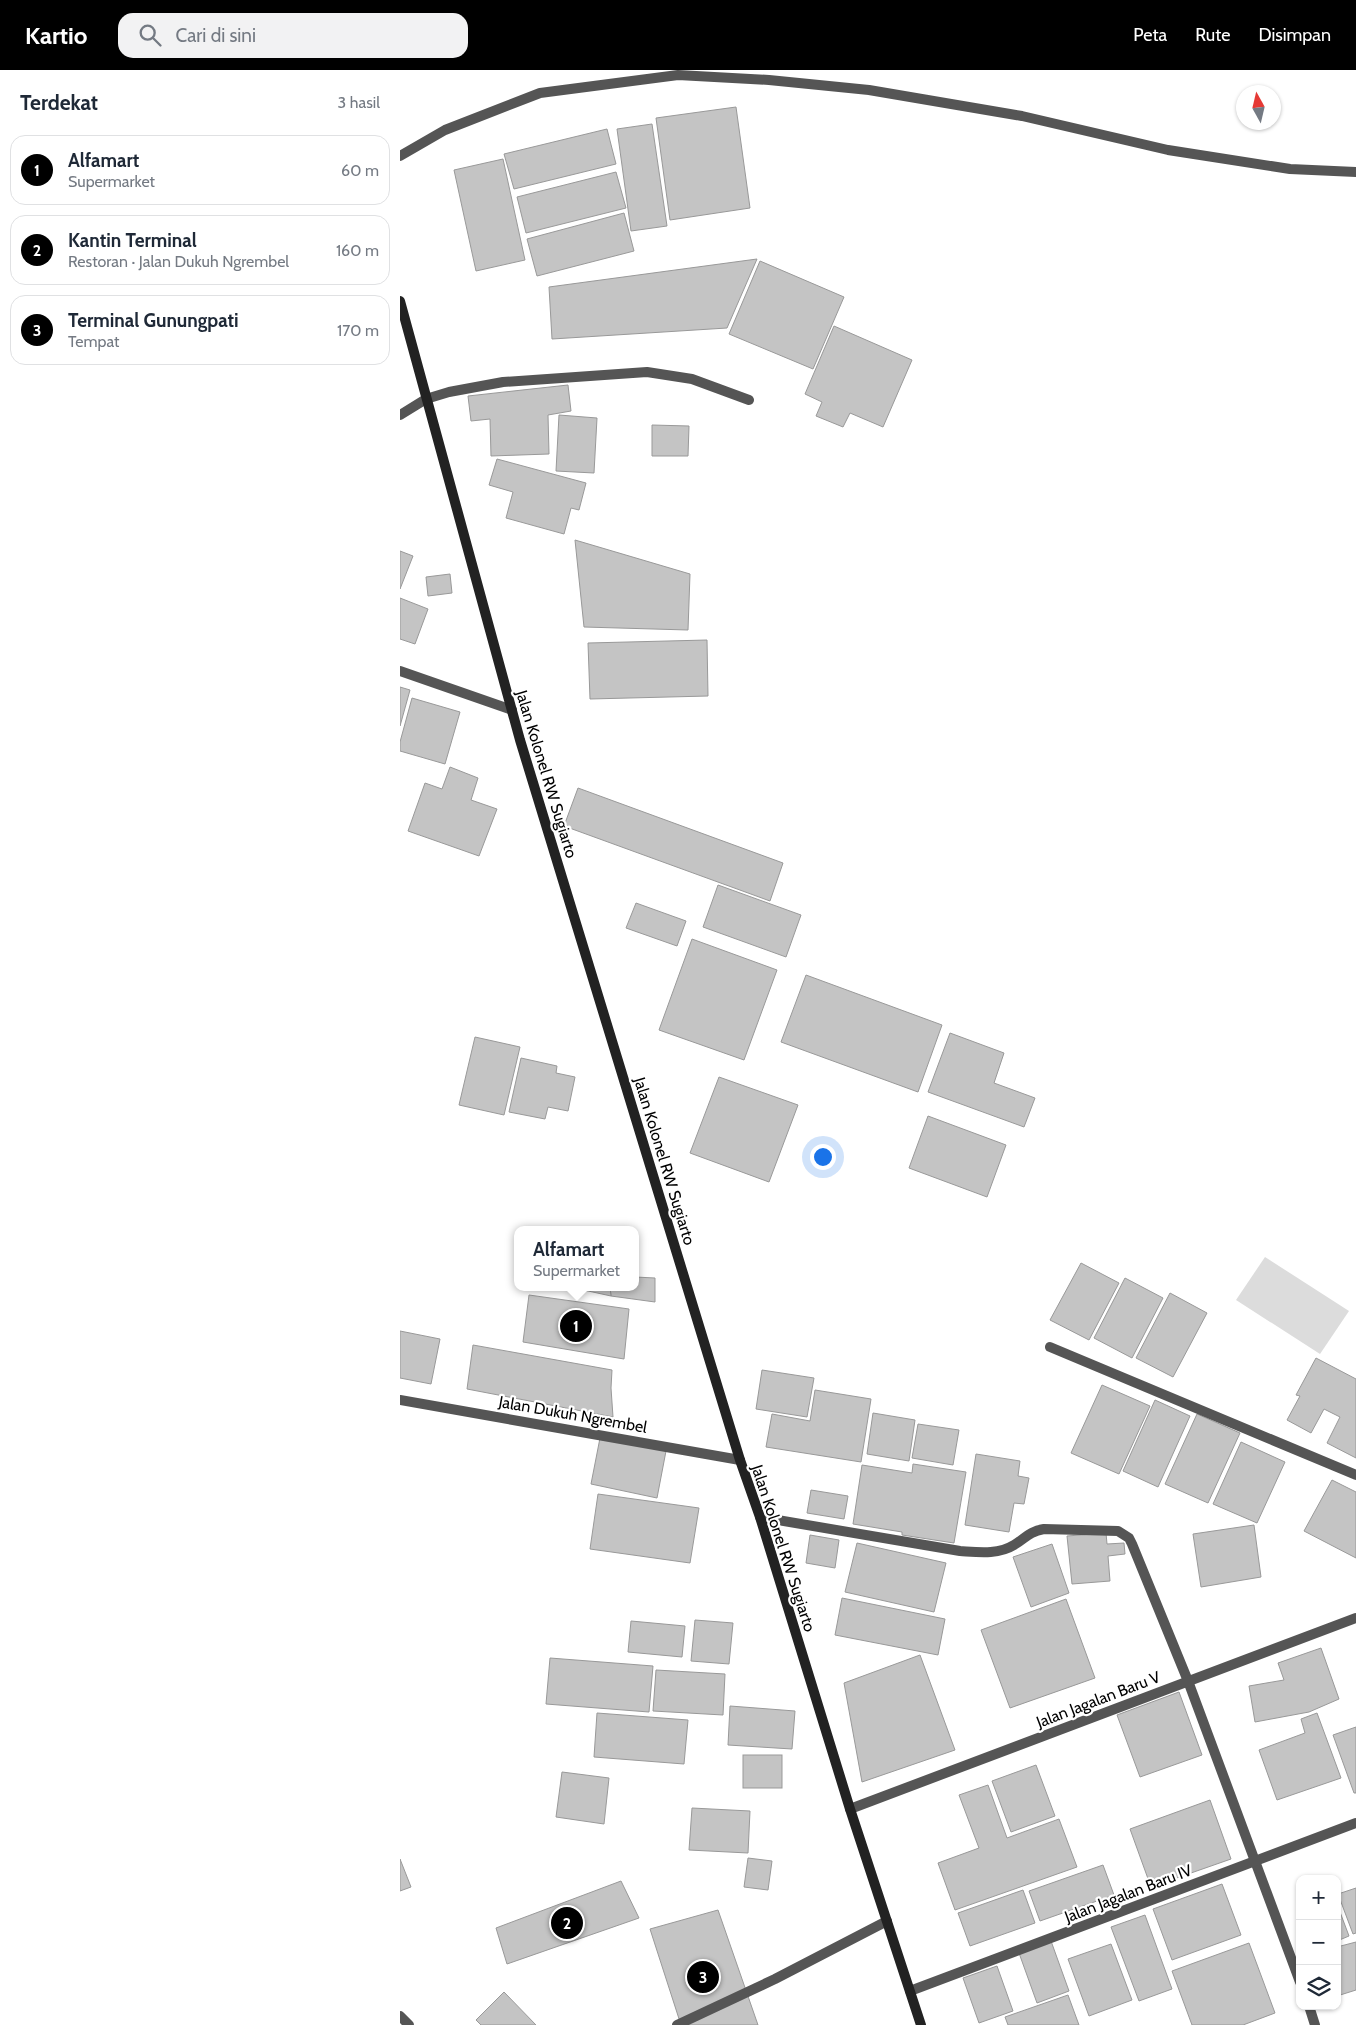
<!DOCTYPE html>
<html lang="id">
<head>
<meta charset="utf-8">
<style>
  :root { --surface:#fff; --page:#f2f2f3; --text:#1f2937; --muted:#747a83; --line:#e0e1e3; --accent:#000 }
  body { margin:0; font-family:Cabin,sans-serif; background:var(--page); color:var(--text) }
  .controls { position:absolute; right:15px; bottom:15px; display:grid; overflow:hidden; border-radius:10px; box-shadow:0 1px 4px #0004 }
  .controls button { width:45px; height:45px; display:grid; place-items:center; padding:0; border:0; border-bottom:1px solid var(--line); background:var(--surface); color:var(--text); font:25px sans-serif }
  .compass { position:absolute; left:836px; top:15px; width:45px; height:45px; border-radius:50%; background:var(--surface); box-shadow:0 1px 4px #0004; rotate:352deg }
  .you { position:absolute; left:422px; top:1086px; width:18px; height:18px; margin:-12px; border:4px solid #fff; border-radius:50%; background:#1a73e8; box-shadow:0 0 0 8px #1a73e833 }
  .badge { display:grid; place-items:center; width:32px; height:32px; border-radius:50%; background:var(--accent); color:#fff; font-size:16px; font-weight:700 }
  .pin { position:absolute; translate:-50% -50%; border:2px solid #fff; box-shadow:0 1px 5px #0006 }
  .popup { position:absolute; left:114px; top:1156px; width:125px; height:65px; box-sizing:border-box; display:grid; place-content:center; border-radius:10px; background:var(--surface); filter:drop-shadow(0 1px 4px #0005); font-size:16px; white-space:nowrap; color:var(--muted) }
  .popup b { font-size:19px; color:var(--text) }
  .popup::after { content:''; position:absolute; left:50%; top:100%; margin-left:-10px; border:10px solid transparent; border-top-color:var(--surface) }
  .list { margin:0; padding:0; list-style:none }
  h2 { display:flex; justify-content:space-between; align-items:center; height:65px; margin:0; padding:0 20px; font-size:21px }
  h2 small { font-size:16px; font-weight:400; color:var(--muted) }
  .list li { display:grid; grid-template-columns:32px 1fr auto; gap:15px; align-items:center; box-sizing:border-box; height:70px; margin:0 10px 10px; padding:0 10px; border:1px solid var(--line); border-radius:15px }
  .list b { display:block; font-size:19px; white-space:nowrap }
  .list p { margin:0; font-size:16px; white-space:nowrap; color:var(--muted) }
  .list em { font-size:16px; font-style:normal; color:var(--muted) }
  .icon { flex:none; width:28px; height:28px; fill:none; stroke:currentColor; stroke-width:2; stroke-linecap:round; stroke-linejoin:round }
  .map { position:relative; flex:none; width:956px; height:1955px; overflow:hidden }
  header { display:flex; align-items:center; gap:30px; box-sizing:border-box; height:70px; padding:0 25px; background:var(--accent); color:#fff }
  header strong { font-size:24px }
  nav { display:flex; gap:28px; margin-inline-start:auto; font-size:18px }
  .search { width:350px; height:45px; background:var(--page); display:flex; align-items:center; gap:12px; box-sizing:border-box; padding:0 18px; border-radius:15px; color:var(--muted); font-size:19px }
  main { display:flex }
  aside { flex:1; background:var(--surface) }
  .map>svg:first-child { display:block }
</style>
</head>
<body>
<header>
<strong>Kartio</strong>
<div class="search"><svg class="icon" aria-label="search" viewBox="0 0 24 24"><circle cx="10" cy="10" r="6"/><path d="M15 15l6 6"/></svg>Cari di sini</div>
<nav><a>Peta</a><a>Rute</a><a>Disimpan</a></nav>
</header>
<main>
<aside>
<h2>Terdekat<small>3 hasil</small></h2>
<ul class="list">
<li><span class="badge">1</span><div><b>Alfamart</b><p>Supermarket</p></div><em>60 m</em></li>
<li><span class="badge">2</span><div><b>Kantin Terminal</b><p>Restoran · Jalan Dukuh Ngrembel</p></div><em>160 m</em></li>
<li><span class="badge">3</span><div><b>Terminal Gunungpati</b><p>Tempat</p></div><em>170 m</em></li>
</ul>
</aside>
<div class="map">
<svg width="956" height="1955" viewBox="0 0 956 1955">
  <rect width="100%" height="100%" fill="#fff"/>
  <polygon fill="#dcdcdc" points="865,1187 949,1241 920,1284 836,1230"/>
  <g fill="#c4c4c4" stroke="#999">
    <polygon points="336,37 350,138 270,150 256,48"/>
    <polygon points="252,54 267,156 231,161 217,59"/>
    <polygon points="207,59 216,94 114,119 104,84"/>
    <polygon points="103,89 125,190 76,201 54,100"/>
    <polygon points="216,102 226,138 126,163 117,127"/>
    <polygon points="224,143 234,181 137,206 127,169"/>
    <polygon points="357,189 327,258 152,269 149,217"/>
    <polygon points="360,191 444,227 413,299 329,264"/>
    <polygon points="434,256 512,290 483,357 450,343 443,357 416,346 422,332 405,324"/>
    <polygon points="168,315 171,341 148,345 149,384 91,386 90,349 71,351 68,326"/>
    <polygon points="159,345 197,348 194,403 156,401"/>
    <polygon points="252,355 289,356 288,386 252,386"/>
    <polygon points="97,389 186,413 179,440 171,438 164,464 106,448 113,422 89,415"/>
    <polygon points="175,470 290,504 288,560 184,557"/>
    <polygon points="0,481 13,486 0,519"/>
    <polygon points="50,504 52,523 28,526 26,507"/>
    <polygon points="0,528 28,539 15,574 0,569"/>
    <polygon points="307,570 308,626 190,629 188,573"/>
    <polygon points="0,617 10,620 0,656"/>
    <polygon points="12,628 60,642 45,694 0,681 0,672"/>
    <polygon points="50,697 78,708 71,730 97,739 79,786 8,761 25,713 42,719"/>
    <polygon points="178,718 383,793 370,831 164,756"/>
    <polygon points="318,815 401,845 386,887 303,857"/>
    <polygon points="236,833 286,851 277,876 226,858"/>
    <polygon points="292,869 377,900 344,990 259,960"/>
    <polygon points="406,905 542,955 518,1022 381,972"/>
    <polygon points="550,963 604,983 594,1013 635,1028 624,1057 528,1022"/>
    <polygon points="75,967 120,977 104,1045 59,1035"/>
    <polygon points="121,988 157,996 156,1003 175,1007 168,1041 148,1037 145,1049 109,1042"/>
    <polygon points="319,1007 398,1035 369,1112 290,1083"/>
    <polygon points="528,1046 606,1075 587,1127 509,1098"/>
    <polygon points="681,1193 719,1213 689,1270 650,1250"/>
    <polygon points="235,1207 255,1208 255,1232 211,1226 210,1217 235,1217"/>
    <polygon points="725,1208 763,1228 732,1288 694,1268"/>
    <polygon points="170,1217 210,1217 211,1226"/>
    <polygon points="770,1223 807,1243 773,1307 736,1288"/>
    <polygon points="129,1225 229,1239 224,1289 123,1272"/>
    <polygon points="0,1261 40,1269 31,1314 0,1308"/>
    <polygon points="73,1275 212,1300 211,1318 213,1347 67,1319"/>
    <polygon points="916,1288 956,1309 956,1388 927,1373 940,1347 924,1339 911,1363 887,1350 900,1326 896,1325"/>
    <polygon points="362,1300 414,1308 407,1347 356,1339"/>
    <polygon points="702,1315 750,1336 719,1404 671,1383"/>
    <polygon points="415,1320 471,1329 461,1392 366,1377 372,1344 410,1351"/>
    <polygon points="755,1330 790,1346 758,1417 723,1401"/>
    <polygon points="473,1343 515,1350 509,1391 467,1384"/>
    <polygon points="797,1344 840,1363 808,1433 765,1414"/>
    <polygon points="518,1354 559,1360 553,1395 512,1388"/>
    <polygon points="200,1368 266,1381 257,1428 191,1414"/>
    <polygon points="841,1372 885,1392 857,1453 813,1434"/>
    <polygon points="576,1384 620,1391 618,1406 629,1408 624,1434 614,1433 609,1462 565,1455"/>
    <polygon points="513,1394 566,1402 554,1473 502,1465 502,1462 453,1454 462,1395 512,1403"/>
    <polygon points="932,1410 956,1422 956,1488 904,1461"/>
    <polygon points="411,1420 448,1426 444,1449 407,1443"/>
    <polygon points="198,1424 299,1438 290,1493 190,1479"/>
    <polygon points="854,1455 861,1507 801,1517 793,1464"/>
    <polygon points="706,1463 707,1474 724,1473 725,1484 708,1486 710,1511 672,1514 667,1466"/>
    <polygon points="410,1465 439,1470 435,1498 406,1493"/>
    <polygon points="457,1473 546,1493 534,1542 445,1522"/>
    <polygon points="652,1474 669,1523 631,1537 613,1487"/>
    <polygon points="442,1528 545,1549 538,1585 435,1565"/>
    <polygon points="666,1529 695,1608 610,1638 581,1560"/>
    <polygon points="295,1550 333,1553 329,1594 291,1591"/>
    <polygon points="231,1551 285,1556 282,1587 228,1582"/>
    <polygon points="921,1578 939,1629 909,1642 855,1652 849,1616 884,1610 878,1593"/>
    <polygon points="520,1585 555,1680 462,1712 444,1613"/>
    <polygon points="150,1588 253,1596 249,1642 146,1634"/>
    <polygon points="256,1600 325,1604 323,1645 253,1641"/>
    <polygon points="779,1622 802,1685 740,1707 717,1645"/>
    <polygon points="330,1636 395,1641 392,1679 328,1675"/>
    <polygon points="197,1643 288,1650 284,1694 194,1687"/>
    <polygon points="917,1643 941,1708 877,1730 859,1680 905,1663 901,1649"/>
    <polygon points="956,1657 956,1723 954,1723 933,1665"/>
    <rect x="343" y="1685" width="39" height="33"/>
    <polygon points="636,1695 655,1746 611,1762 592,1711"/>
    <polygon points="162,1702 209,1708 204,1754 156,1747"/>
    <polygon points="588,1715 607,1768 659,1749 677,1797 555,1840 538,1793 579,1778 559,1725"/>
    <polygon points="810,1730 831,1789 751,1817 730,1759"/>
    <polygon points="292,1738 350,1741 348,1783 289,1780"/>
    <polygon points="348,1788 372,1791 368,1820 344,1817"/>
    <polygon points="0,1789 11,1817 0,1821"/>
    <polygon points="703,1795 714,1825 640,1851 629,1821"/>
    <polygon points="221,1811 239,1848 107,1894 96,1858"/>
    <polygon points="822,1814 841,1865 772,1890 753,1839"/>
    <polygon points="956,1818 956,1863 953,1864 938,1824"/>
    <polygon points="623,1820 635,1853 570,1876 558,1843"/>
    <polygon points="937,1834 949,1866 937,1871"/>
    <polygon points="318,1840 358,1955 281,1955 250,1859"/>
    <polygon points="745,1845 772,1919 739,1931 711,1857"/>
    <polygon points="651,1871 669,1921 637,1933 619,1883"/>
    <polygon points="956,1872 956,1920 937,1926 937,1877"/>
    <polygon points="849,1873 875,1943 843,1955 792,1955 772,1901"/>
    <polygon points="711,1874 732,1930 689,1946 668,1889"/>
    <polygon points="597,1896 613,1941 579,1953 563,1908"/>
    <polygon points="104,1922 136,1955 81,1955 76,1950"/>
    <polygon points="668,1925 679,1955 608,1955 605,1947"/>
  </g>
  <g fill="none" stroke-linecap="round" stroke-linejoin="round">
    <polyline stroke="#555" stroke-width="10" points="277,1955 375,1909 487,1851"/>
    <g stroke="#555" stroke-width="10">
      <polyline points="0,86 45,60 140,23 278,5 369,10 469,20 622,46 768,80 890,99 956,102"/>
      <polyline points="0,345 26,329 49,322 103,312 247,302 292,309 349,330"/>
      <polyline points="0,601 112,640"/>
      <polyline points="650,1277 956,1405"/>
      <polyline points="0,1330 340,1390"/>
      <path d="M 360,1447 L 560,1481 C 577,1482 598,1485 614,1475 C 626,1468 628,1462 644,1459 L 718,1461 L 729,1468 L 732,1474 L 788,1611 L 900,1912"/>
      <polyline points="450,1739 956,1548"/>
      <polyline points="510,1921 956,1753"/>
      <polyline points="909,1936 915,1955"/>
      <polyline points="0,1946 9,1955"/>
    </g>
    <polyline stroke="#222" stroke-width="10" points="0,231 120,670 340,1390 360,1447 450,1739 521,1955"/>
  </g>
  <g text-anchor="middle" stroke-width="4.5" stroke-linejoin="round" paint-order="stroke">
    <g font-size="16" fill="#000" stroke="#fff">
      <text transform="translate(147 704) rotate(73)" y="6">Jalan Kolonel RW Sugiarto</text>
      <text transform="translate(265 1091) rotate(73)" y="6">Jalan Kolonel RW Sugiarto</text>
      <text transform="translate(173 1344) rotate(10)" y="6">Jalan Dukuh Ngrembel</text>
      <text transform="translate(384 1478) rotate(72)" y="6">Jalan Kolonel RW Sugiarto</text>
      <text transform="translate(698 1629) rotate(-21)" y="6">Jalan Jagalan Baru V</text>
      <text transform="translate(728 1823) rotate(-21)" y="6">Jalan Jagalan Baru IV</text>
    </g>
  </g>
</svg>
<div class="controls">
<button>+</button>
<button>−</button>
<button><svg class="icon" aria-label="layers" viewBox="0 0 24 24"><path d="M12 4l9 5-9 5-9-5zM3 14l9 5 9-5"/></svg></button>
</div>
<svg class="compass" viewBox="-18 -18 36 36"><path d="M0-13l5 13h-10z" fill="#e53935"/><path d="M0 13l5-13h-10z" fill="#747a83"/></svg>
<div class="you"></div>
<div class="pin badge" style="left:176px;top:1256px">1</div>
<div class="popup"><b>Alfamart</b>Supermarket</div>
<div class="pin badge" style="left:167px;top:1853px">2</div>
<div class="pin badge" style="left:303px;top:1907px">3</div>
</div>
</main>
</body>
</html>
